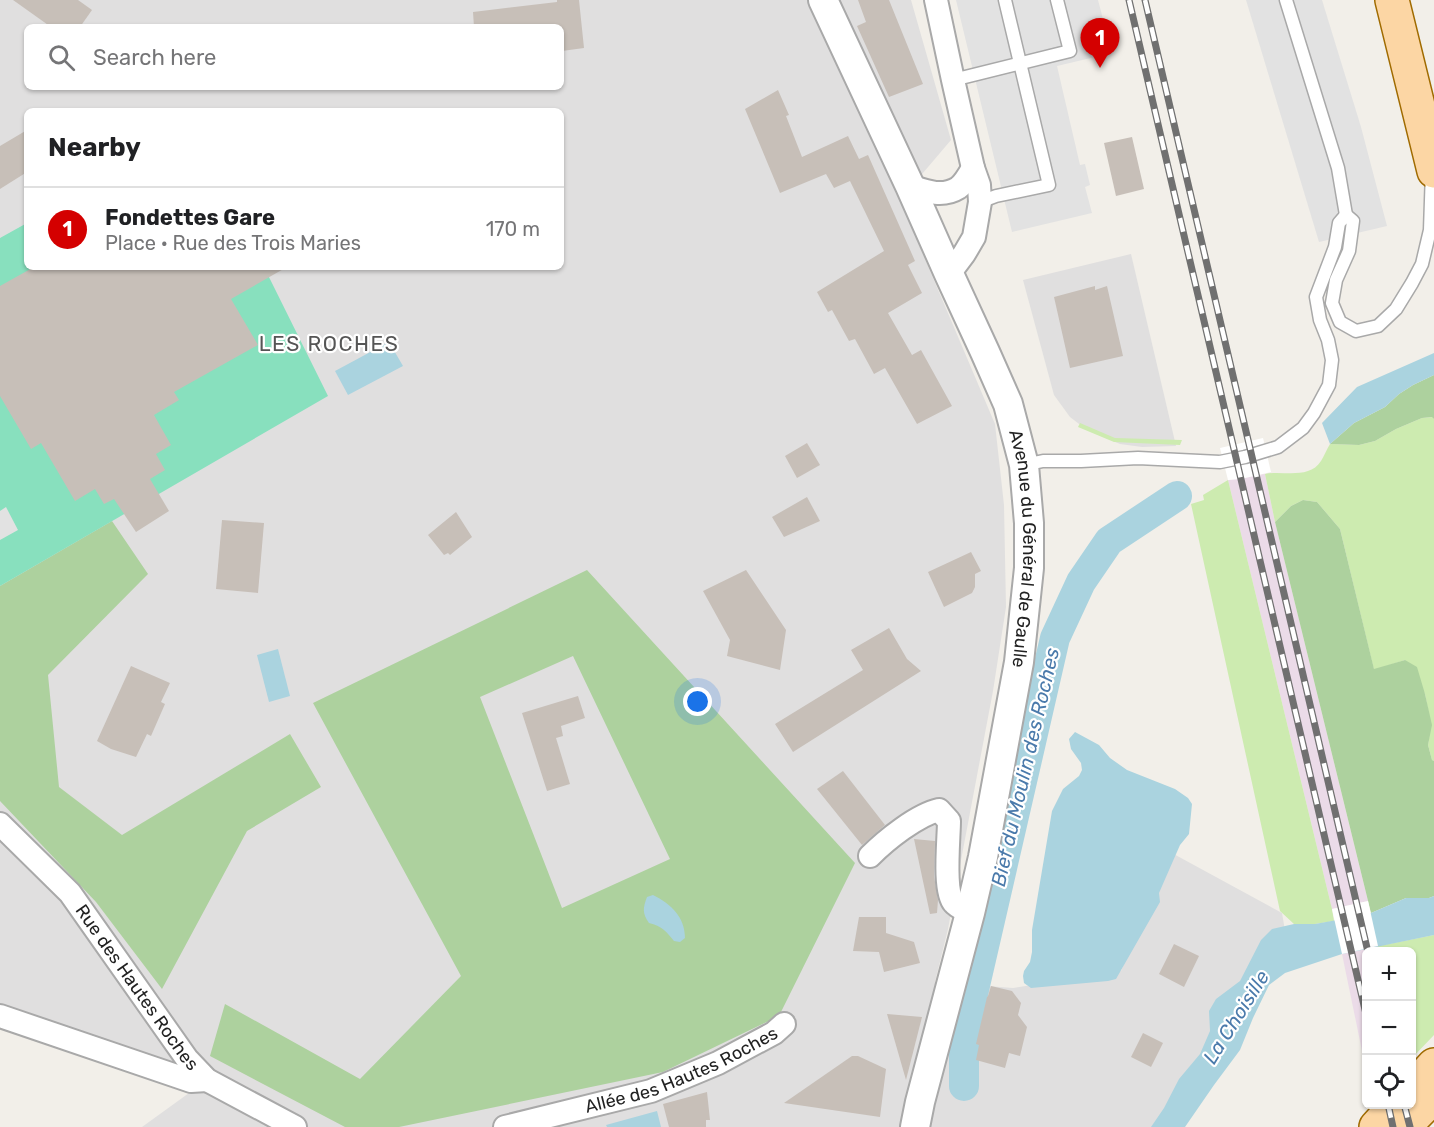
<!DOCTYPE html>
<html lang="en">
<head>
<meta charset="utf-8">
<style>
  :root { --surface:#fff; --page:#f6f6f6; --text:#202124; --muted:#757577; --line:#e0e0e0; --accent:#d40000 }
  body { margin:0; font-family:Rubik,sans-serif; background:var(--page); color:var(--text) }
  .controls { position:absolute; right:18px; bottom:18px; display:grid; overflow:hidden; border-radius:9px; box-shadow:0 2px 4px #0004 }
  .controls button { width:54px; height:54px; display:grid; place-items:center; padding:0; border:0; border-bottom:2px solid var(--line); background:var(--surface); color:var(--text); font:30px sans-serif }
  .you { position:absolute; left:698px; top:702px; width:21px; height:21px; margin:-15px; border:4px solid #fff; border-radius:50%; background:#1a73e8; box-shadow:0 0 0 9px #1a73e833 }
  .badge { display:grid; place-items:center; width:39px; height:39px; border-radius:50%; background:var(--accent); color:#fff; font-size:20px; font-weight:700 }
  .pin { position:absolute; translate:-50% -50px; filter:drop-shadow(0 2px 3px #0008) }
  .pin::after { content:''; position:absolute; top:32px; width:21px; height:18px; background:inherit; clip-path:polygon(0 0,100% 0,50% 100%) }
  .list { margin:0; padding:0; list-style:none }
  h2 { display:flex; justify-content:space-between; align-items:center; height:78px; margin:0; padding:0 24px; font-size:26px }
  h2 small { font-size:20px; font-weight:400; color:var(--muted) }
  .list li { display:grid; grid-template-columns:39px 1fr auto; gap:18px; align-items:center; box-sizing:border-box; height:84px; padding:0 24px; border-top:2px solid var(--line) }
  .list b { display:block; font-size:22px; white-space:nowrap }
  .list p { margin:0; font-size:20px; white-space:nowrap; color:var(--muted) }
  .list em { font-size:20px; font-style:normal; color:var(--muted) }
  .icon { flex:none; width:33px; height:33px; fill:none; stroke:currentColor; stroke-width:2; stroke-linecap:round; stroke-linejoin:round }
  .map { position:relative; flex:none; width:1434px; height:1127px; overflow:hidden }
  .search { position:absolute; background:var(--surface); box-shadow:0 2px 4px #0004; left:24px; top:24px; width:540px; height:66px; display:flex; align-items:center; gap:15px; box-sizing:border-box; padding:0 21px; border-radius:9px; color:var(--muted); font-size:22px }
  .panel { position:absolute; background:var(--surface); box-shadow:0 2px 4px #0004; left:24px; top:108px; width:540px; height:162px; border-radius:9px }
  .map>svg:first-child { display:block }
</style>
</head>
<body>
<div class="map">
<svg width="1434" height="1127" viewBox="0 0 1434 1127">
  <rect width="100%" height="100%" fill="#f2efe9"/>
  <g fill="#e0dfdf" fill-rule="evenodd">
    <path d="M 0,0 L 911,0 L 951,140 L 900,200 L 995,424 L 1004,505 L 1006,607 L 993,691 L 948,929 L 935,982 L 1013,988 L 1121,971 L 1170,852 L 1282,913 L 1288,948 L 1169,1127 L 142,1127 L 207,1080 L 0,1012 ZM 27,27 L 561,27 L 561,87 L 27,87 ZM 27,111 L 561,111 L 561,267 L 27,267 Z"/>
    <polygon points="1131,254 1176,446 1142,447 1120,444 1087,430 1070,417 1054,395 1023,280"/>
  </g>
  <g fill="#ebdbe8">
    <polygon points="1265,474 1275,522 1368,901 1332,909 1228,480"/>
    <polygon points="1378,946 1379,951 1366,952 1366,1070 1342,954"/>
  </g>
  <g fill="#cdebb0">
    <path d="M 1433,417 L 1434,419 L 1434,761 L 1432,760 L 1428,745 L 1431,725 L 1425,694 L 1405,660 L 1374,670 L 1340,529 L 1317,502 L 1303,500 L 1291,506 L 1275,522 L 1265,474 C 1282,470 1309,480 1321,461 C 1324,456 1327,449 1330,444 L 1359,445 L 1375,441 L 1396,429 L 1422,418 Z"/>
    <polygon points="1080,423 1115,438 1182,440 1180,445 1114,442 1078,427"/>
    <polygon points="1228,480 1332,909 1334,921 1315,924 1294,924 1280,911 1191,504 1204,500 1203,495"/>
    <polygon points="1434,935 1434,1035 1412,1058 1412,952 1379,951 1378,946"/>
  </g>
  <g fill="#add19e" fill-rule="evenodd">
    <polygon points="1434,375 1434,419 1432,417 1422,418 1396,429 1375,441 1359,445 1330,444 1354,423 1385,407 1399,394 1413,385"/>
    <polygon points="1303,500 1317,502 1340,529 1374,669 1405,660 1417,667 1425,694 1432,725 1428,745 1432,760 1434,761 1434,896 1429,898 1406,898 1371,913 1275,522 1291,506"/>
    <polygon points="112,521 148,574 48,675 59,787 122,835 290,734 321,787 247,831 162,989 96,902 0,801 0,586"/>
    <path d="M 587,570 L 855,863 L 779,1016 L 663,1072 L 399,1127 L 345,1127 L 210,1056 L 225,1004 L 360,1079 L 461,976 L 313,703 ZM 573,656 L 670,859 L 562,908 L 480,697 Z"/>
  </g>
  <polygon fill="#88e0be" points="27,223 27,267 264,267 328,396 0,586 0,238"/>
  <g fill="#e2e2e2">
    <polygon points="956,0 1098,0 1112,53 1057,66 1080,165 1085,164 1090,185 1085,187 1092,213 1012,232"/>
    <polygon points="1246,0 1322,0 1361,127 1387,226 1319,242"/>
    <polygon points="6,507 18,530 0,540 0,511"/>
  </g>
  <g fill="#aad3df">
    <polygon points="389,342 403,366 348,395 335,371"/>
    <polygon points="1434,353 1434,375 1413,385 1399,394 1385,407 1354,423 1330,444 1322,423 1357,387"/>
    <polygon points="278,649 290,696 269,702 257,655"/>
    <polygon points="1075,732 1099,745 1110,758 1127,770 1175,789 1188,798 1192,804 1189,834 1180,845 1159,893 1160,902 1116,979 1108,981 1031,988 1024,983 1023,976 1024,971 1030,962 1032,952 1032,930 1052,811 1063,789 1079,776 1082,770 1081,763 1071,749 1069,739"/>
    <path d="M 653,895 C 671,904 685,917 685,938 L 680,942 L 674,941 C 666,931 662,926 649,923 C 642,913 643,908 647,897 Z"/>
    <polygon points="1434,896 1434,935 1342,954 1285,973 1269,985 1253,1018 1240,1050 1214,1085 1185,1127 1151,1127 1164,1108 1179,1079 1200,1054 1210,1031 1209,1011 1216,999 1240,981 1261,940 1272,929 1294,924 1315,924 1348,918 1371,913 1406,898 1429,898"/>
    <polygon points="657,1111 661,1127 607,1127 606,1125"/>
  </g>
  <g fill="#fff">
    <polygon points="1263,438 1271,472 1241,479 1228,480 1220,448"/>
    <polygon points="1368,901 1378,946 1342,954 1332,909"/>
  </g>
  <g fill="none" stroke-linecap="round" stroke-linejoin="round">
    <polyline stroke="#aad3df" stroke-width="30" points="964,1086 964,1033 1055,638 1081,582 1109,541 1177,496"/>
  </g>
  <g fill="#c7bfb8">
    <polygon points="13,0 78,0 92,10 80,27 51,27"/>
    <polygon points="557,0 579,0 584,48 562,51 561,27 474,27 473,12 557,2"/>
    <polygon points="858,0 889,0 923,84 889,97 857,26 866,22"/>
    <polygon points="778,90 789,115 786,116 802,157 848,136 859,159 868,155 915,261 908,265 922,293 888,313 912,355 921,350 952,406 917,424 885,368 874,374 855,339 849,341 832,310 828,312 817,292 884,251 850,181 834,188 826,174 780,193 745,109"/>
    <polygon points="27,130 27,172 0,189 0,146"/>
    <polygon points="1132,137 1144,189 1116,196 1104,143"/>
    <polygon points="34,267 287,267 231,299 258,345 174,392 179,400 154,415 171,445 156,454 165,470 150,479 169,511 136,532 114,499 104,504 95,489 75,501 41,443 31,449 0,396 0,286"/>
    <polygon points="1095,286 1095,290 1107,286 1123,356 1070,368 1054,297"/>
    <polygon points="807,443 820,465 797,478 785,456"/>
    <polygon points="807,497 820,521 784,537 772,517"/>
    <polygon points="456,512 472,537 450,555 448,553 444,555 428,535"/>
    <polygon points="222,520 264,523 258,593 216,589"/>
    <polygon points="971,552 981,571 975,574 975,587 972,593 944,607 928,572"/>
    <polygon points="746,570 786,630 780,670 727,656 730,640 703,591"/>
    <polygon points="889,628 907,659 921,671 793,752 775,724 863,670 851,650"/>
    <polygon points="131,666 170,683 161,702 165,704 151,736 147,734 136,757 111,749 97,741"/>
    <polygon points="578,696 585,718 561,726 563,736 556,738 570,784 547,791 522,713"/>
    <polygon points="843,771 885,825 862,845 817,789"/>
    <polygon points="914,839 935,841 934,876 938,900 937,913 930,914"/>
    <polygon points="859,917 886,917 886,933 914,942 920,963 884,972 879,952 853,951"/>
    <polygon points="1174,944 1199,956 1184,987 1159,974"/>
    <polygon points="991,986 1012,991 1021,1003 1018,1015 1027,1027 1020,1056 1009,1053 1005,1068 976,1060 979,1045 976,1044 987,997 988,996"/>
    <polygon points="887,1014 922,1017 906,1080"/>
    <polygon points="1143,1033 1163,1043 1151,1067 1131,1057"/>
    <polygon points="852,1056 858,1056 886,1069 880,1117 784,1103"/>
    <polygon points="707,1092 710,1120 706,1120 706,1127 669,1127 663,1104"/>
  </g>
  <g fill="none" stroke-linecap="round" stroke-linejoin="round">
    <g stroke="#a9a9a9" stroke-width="15">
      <g id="service">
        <polyline points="1286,0 1338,168 1346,215"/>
        <polyline points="953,80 1070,51 1057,0"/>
        <polyline points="980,202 996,196 1049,185 1005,0"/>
        <polyline points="1024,465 1043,461 1081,461 1138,458 1220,462 1245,457 1278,447 1303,428 1314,413 1329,385 1332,360 1328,340 1320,320 1316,297 1335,247 1339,223 1346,215 1353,221 1349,251 1336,280 1332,303 1340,322 1356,331 1378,326 1396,309 1412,283 1422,264 1430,230 1432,171"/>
      </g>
    </g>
    <g stroke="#a9a9a9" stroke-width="26">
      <g id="minor">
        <polyline points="936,0 953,80 973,168 979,185 980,202 974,237 964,254 949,274"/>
        <path d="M 910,186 C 925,191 942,198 958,188 C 964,184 969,175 973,168"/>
        <path id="s1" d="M 0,824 L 70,893 L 187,1059 L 207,1080 L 295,1127"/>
        <path d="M 870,856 C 886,840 917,815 939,810 L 949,821 C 949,838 943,891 954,903 C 957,907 965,910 970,913"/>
        <polyline points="0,1016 191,1081 207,1080"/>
        <path id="s2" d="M 505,1127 L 651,1091 L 718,1063 L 774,1033 L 784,1024"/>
      </g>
    </g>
    <g stroke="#a9a9a9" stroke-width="32">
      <g id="tertiary">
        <path id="s3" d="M 823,0 L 910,186 L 949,274 L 985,352 L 1008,404 L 1024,465 L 1025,477 L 1029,523 L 1029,568 L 1019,662 L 983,857 L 970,913 L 920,1102 L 915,1127"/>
      </g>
    </g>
    <g stroke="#a06b00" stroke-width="36">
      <g id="primary">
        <polyline points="1392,0 1434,171"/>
        <polyline points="1412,1089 1434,1065"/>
        <polyline points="1376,1127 1397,1104"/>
        <polyline points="1404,1127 1434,1096"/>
      </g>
    </g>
    <use href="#service" stroke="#fff" stroke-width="12"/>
    <use href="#minor" stroke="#fff" stroke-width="22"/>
    <use href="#tertiary" stroke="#fff" stroke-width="28"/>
    <use href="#primary" stroke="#fcd6a4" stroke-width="33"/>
    <g stroke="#707070" stroke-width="7">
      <g id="rail">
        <polyline points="1129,0 1366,1014"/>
        <polyline points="1145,0 1368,952"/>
        <polyline points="1388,1104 1393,1127"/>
        <polyline points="1404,1104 1410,1127"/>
      </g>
    </g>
    <use href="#rail" stroke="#fff" stroke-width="4.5" stroke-dasharray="14" stroke-linecap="butt"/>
  </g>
  <g text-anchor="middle" stroke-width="4.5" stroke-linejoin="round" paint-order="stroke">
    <g font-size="18" fill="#222" stroke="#fff">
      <text dy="6" stroke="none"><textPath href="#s3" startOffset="591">Avenue du Général de Gaulle</textPath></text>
      <text dy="6" stroke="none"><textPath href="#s1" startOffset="214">Rue des Hautes Roches</textPath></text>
      <text dy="6" stroke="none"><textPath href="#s2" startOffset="186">Allée des Hautes Roches</textPath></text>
    </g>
    <g font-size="20" font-style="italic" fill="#4a7aab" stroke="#fff">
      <text transform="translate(1025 767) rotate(-77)" y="7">Bief du Moulin des Roches</text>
      <text transform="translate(1236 1017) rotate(-58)" y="7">La Choisille</text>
    </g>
    <g font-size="21" letter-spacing="1.5" fill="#555" stroke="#fff">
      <text x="329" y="351">LES ROCHES</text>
    </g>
  </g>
</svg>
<div class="controls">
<button>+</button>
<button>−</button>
<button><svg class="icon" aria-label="locate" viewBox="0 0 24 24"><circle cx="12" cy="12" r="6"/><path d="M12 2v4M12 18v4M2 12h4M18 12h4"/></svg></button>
</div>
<div class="you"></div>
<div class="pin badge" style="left:1100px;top:68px">1</div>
<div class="search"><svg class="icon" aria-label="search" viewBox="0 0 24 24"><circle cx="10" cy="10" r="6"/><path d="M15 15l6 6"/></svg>Search here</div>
<section class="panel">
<h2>Nearby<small></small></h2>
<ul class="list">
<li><span class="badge">1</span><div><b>Fondettes Gare</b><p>Place · Rue des Trois Maries</p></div><em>170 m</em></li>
</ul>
</section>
</div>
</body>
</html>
